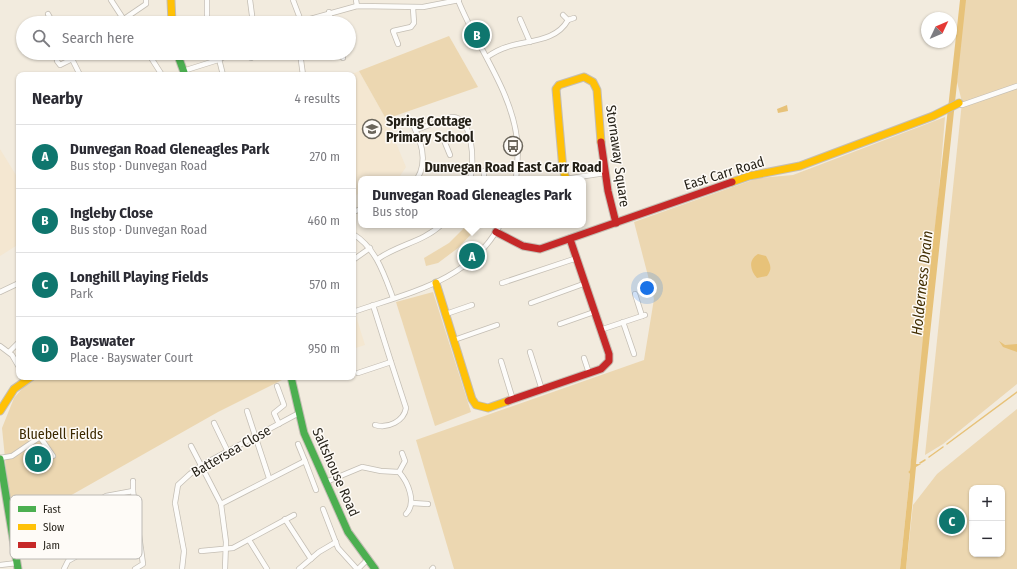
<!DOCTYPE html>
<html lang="en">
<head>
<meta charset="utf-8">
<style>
  :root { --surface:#fff; --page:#f2f2f3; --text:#2b2b33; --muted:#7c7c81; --line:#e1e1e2; --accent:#0f766e }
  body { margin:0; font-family:"Fira Sans Condensed",sans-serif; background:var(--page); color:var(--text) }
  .controls { position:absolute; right:12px; bottom:12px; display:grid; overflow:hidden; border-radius:8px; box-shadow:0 1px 3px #0004 }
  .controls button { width:36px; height:36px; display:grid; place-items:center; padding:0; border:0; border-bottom:1px solid var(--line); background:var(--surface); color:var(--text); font:20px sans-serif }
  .compass { position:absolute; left:921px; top:12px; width:36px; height:36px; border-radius:50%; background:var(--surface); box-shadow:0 1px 3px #0004; rotate:46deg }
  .you { position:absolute; left:647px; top:288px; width:14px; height:14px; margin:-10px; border:3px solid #fff; border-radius:50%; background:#1a73e8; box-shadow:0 0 0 6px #1a73e833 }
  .badge { display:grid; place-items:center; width:26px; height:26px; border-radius:50%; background:var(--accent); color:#fff; font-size:13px; font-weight:700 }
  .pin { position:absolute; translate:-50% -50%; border:2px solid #fff; box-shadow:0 1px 4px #0006 }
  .popup { position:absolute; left:358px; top:176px; width:228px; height:52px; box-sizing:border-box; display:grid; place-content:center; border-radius:8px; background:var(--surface); filter:drop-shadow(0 1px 3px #0005); font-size:13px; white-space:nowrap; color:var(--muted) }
  .popup b { font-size:15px; color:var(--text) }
  .popup::after { content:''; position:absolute; left:50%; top:100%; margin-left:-8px; border:8px solid transparent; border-top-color:var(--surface) }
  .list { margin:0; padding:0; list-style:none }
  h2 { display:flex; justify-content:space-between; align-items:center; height:52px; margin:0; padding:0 16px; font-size:17px }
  h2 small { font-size:13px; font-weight:400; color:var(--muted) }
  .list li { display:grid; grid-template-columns:26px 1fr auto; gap:12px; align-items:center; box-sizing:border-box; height:64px; padding:0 16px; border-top:1px solid var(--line) }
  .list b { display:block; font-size:15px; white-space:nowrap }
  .list p { margin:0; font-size:13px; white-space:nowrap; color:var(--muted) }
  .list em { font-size:13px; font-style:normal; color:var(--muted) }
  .icon { flex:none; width:22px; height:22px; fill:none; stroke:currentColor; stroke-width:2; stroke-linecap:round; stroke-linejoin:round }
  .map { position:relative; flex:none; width:1017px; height:569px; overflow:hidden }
  .search { position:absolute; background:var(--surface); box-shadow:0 1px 3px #0004; left:16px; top:16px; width:340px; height:44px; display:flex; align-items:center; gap:10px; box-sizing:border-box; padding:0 14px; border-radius:22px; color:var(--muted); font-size:15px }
  .panel { position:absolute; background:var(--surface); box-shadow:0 1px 3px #0004; left:16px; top:72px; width:340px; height:308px; border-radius:8px }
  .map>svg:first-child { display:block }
</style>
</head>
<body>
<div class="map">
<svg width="1017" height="569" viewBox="0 0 1017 569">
  <rect width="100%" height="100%" fill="#f2ebde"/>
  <g fill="#f4e7d1">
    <polygon points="359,71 386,119 406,167 398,179 361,179 361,193 353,196 353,75 350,75"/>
    <polygon points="0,149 19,180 19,244 0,256"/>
    <polygon points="356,316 365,345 353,349 353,317"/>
  </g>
  <g fill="#ecd7b1" fill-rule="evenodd">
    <polygon points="965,0 1017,0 1017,384 943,444 925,455 962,102 957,82 959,44"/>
    <polygon points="449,36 478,87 386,119 359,71"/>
    <polygon points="945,117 938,201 913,446 910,470 908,472 910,474 900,569 454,569 416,440 644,360 654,299 634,222 758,178 793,175"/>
    <polygon points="467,225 480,225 458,248 438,263 426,266 424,258 449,243"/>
    <polygon points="433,292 471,412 435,426 396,302"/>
    <polygon points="38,377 281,377 282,380 218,412 15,527 7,478 2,428 14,398 27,383"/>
    <path d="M 1017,409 L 1017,569 L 906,569 L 913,505 L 937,474 ZM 972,488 L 1002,488 L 1002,554 L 972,554 Z"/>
  </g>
  <g fill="#e7c279">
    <polygon points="960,0 966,0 916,464 921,464 916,467 906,569 900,569 910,474 908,472 910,470 926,307"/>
    <polygon points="787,105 788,111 778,113 777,109"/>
    <path d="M 758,254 L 766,256 C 770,264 773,268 767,276 L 757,278 C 750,270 748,260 758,254 Z"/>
    <polygon points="999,341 1005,345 1017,344 1017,352 1003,347"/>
  </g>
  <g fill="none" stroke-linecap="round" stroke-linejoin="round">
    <g stroke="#e7c279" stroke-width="1.5">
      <polyline points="947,444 1017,392"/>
      <polyline points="929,457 943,447"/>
      <polyline points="920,463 925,460"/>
    </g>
    <g stroke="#c4beb4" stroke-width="6">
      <g id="street">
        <polyline points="111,0 126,23"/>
        <polyline points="250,0 253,23"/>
        <polyline points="293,0 301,21"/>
        <polyline points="356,0 357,6"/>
        <path d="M 458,0 C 476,46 511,89 517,139 C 519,152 517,166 516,179"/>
        <polyline points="329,12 331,23"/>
        <polyline points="48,14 53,23"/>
        <polyline points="563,15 568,20 574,18"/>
        <polyline points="124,19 146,4 146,0"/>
        <polyline points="520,19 530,42"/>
        <polyline points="207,23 207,0"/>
        <polyline points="296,23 357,6 423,7 459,0"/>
        <polyline points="398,44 393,31 411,27 414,23 413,8"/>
        <polyline points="69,53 80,75"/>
        <polyline points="148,53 162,75"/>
        <polyline points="250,53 251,58"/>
        <polyline points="300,53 303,75"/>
        <polyline points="341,53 343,58"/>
        <path d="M 487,57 C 493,53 500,49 507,47 C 528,40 556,42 568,20"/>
        <polyline points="219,59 223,75"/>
        <polyline points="57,61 60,65 72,59"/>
        <polyline points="183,71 218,60 231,53"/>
        <polyline points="962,105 1017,86"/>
        <path d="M 412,122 C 420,140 429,160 417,179"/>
        <path d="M 416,130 L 451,117 C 473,115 475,163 470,179"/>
        <polyline points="443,138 450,155"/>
        <polyline points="484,175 484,171"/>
        <polyline points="565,179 605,173"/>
        <polyline points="353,212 361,209"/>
        <path d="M 353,234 C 376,248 384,274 393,298"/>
        <path d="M 378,259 C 397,245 423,242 441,225"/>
        <polyline points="353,260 370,248"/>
        <polyline points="502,283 577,258"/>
        <polyline points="0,292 19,283"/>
        <polyline points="635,294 642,316"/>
        <polyline points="531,303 586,283"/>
        <path d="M 353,312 C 408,293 470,281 500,225"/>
        <polyline points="446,314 472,305"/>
        <polyline points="623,322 634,354"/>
        <polyline points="560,324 594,312"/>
        <polyline points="600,330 645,315"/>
        <polyline points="454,340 497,325"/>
        <polyline points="0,346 12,355 19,367"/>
        <polyline points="9,352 19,342"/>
        <polyline points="530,352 542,390"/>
        <polyline points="584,358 589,373"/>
        <polyline points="501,361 513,400"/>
        <polyline points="358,373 391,362 373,305"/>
        <polyline points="277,386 284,405 274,413 279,424"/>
        <polyline points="247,411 269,478"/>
        <polyline points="214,423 228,452"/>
        <path d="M 375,425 C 388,429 404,421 406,408 L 391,362"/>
        <polyline points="298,444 305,461"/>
        <polyline points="191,446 221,504 226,542 225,569"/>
        <polyline points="0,458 12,456 40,437 53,456"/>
        <polyline points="399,472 405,461 402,453"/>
        <polyline points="133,481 133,491"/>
        <path d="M 326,482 L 362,467 L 381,471 L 399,472 C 408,482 417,503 406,514"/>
        <polyline points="412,503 428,504"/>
        <polyline points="221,504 305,461 316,490"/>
        <polyline points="88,507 98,524 100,554"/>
        <polyline points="323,509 338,548 357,569"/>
        <polyline points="285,519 311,559"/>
        <polyline points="249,540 267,569"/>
        <polyline points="14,542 33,540 106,496 133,491 143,564 135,569"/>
        <polyline points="201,551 233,548 294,515"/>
        <polyline points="0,565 17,563"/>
        <polyline points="64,569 68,561 77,556 140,548"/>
        <polyline points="182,569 184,551 175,503 178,485 190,474 202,465 299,413"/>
        <polyline points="299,569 319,552 336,542"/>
        <polyline points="358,569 367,560"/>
        <polyline points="432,569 433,568"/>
      </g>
    </g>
    <g stroke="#c4beb4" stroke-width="9">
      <g id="fast">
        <polyline points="177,53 185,75"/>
        <polyline points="291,377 304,433 348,532 375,569"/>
        <polyline points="0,459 18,569"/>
      </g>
    </g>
    <g stroke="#c4beb4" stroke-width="9">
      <g id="slow">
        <polyline points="171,0 172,23"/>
        <polyline points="566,178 563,170 556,89 559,85 584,77 593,82 597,90 601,142"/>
        <polyline points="732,182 749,176 800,166 933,116 959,103"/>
        <polyline points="436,283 472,399 476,405 488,408 508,401"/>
        <polyline points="0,411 14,389 31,377"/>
      </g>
    </g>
    <g stroke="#c4beb4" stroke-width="9">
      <g id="jam">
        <polyline points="601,142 608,191 616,223"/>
        <polyline points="496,232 523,246 540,249 732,182"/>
        <polyline points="508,401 601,369 609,361 609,354 570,239"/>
      </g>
    </g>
    <use href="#street" stroke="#fdfcfa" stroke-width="4.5"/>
    <use href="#fast" stroke="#4caf50" stroke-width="7"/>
    <use href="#slow" stroke="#ffc107" stroke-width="7"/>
    <use href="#jam" stroke="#c62828" stroke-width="7"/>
  </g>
  <defs>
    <g id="school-ring" transform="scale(1)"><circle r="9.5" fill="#fefbf7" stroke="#6b665c" stroke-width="1.5"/><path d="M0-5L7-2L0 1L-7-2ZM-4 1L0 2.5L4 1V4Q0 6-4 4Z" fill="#6b665c"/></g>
    <g id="bus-ring" transform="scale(1)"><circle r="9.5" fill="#fefbf7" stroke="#6b665c" stroke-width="1.5"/><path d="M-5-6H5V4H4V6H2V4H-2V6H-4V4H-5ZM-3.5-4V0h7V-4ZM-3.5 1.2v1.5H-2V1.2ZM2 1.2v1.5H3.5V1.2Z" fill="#6b665c"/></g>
  </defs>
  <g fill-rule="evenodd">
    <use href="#school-ring" x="372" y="129"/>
    <use href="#bus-ring" x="513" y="146"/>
  </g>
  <g text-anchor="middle" stroke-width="3" stroke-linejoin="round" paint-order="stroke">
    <g font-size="14" font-weight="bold" fill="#231f16" stroke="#fefbf7" text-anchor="start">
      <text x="386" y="126">Spring Cottage<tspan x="386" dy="16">Primary School</tspan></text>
      <text x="513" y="172" text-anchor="middle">Dunvegan Road East Carr Road</text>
    </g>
    <g font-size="14" fill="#231f16" stroke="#fefbf7">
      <text transform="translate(618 156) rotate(82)" y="5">Stornaway Square</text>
      <text transform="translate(724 173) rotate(-17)" y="5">East Carr Road</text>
      <text transform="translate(231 451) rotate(-30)" y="5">Battersea Close</text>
      <text transform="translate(336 472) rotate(66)" y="5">Saltshouse Road</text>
    </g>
    <g font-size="14" fill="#3c2900" stroke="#fefbf7">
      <text x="61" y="439">Bluebell Fields</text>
    </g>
    <g font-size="15" font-style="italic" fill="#443004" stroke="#fefbf7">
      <text transform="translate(922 283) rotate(-84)" y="5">Holderness Drain</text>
    </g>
  </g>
  <rect x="10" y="495" width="132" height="64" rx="6" fill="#fefbf7" stroke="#bcb9b4" stroke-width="1"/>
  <rect x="18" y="506" width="18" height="6" fill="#4caf50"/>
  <rect x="18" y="524" width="18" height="6" fill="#ffc107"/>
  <rect x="18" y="542" width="18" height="6" fill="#c62828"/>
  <g font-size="11" fill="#231f16">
    <text x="43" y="513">Fast</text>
    <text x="43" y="531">Slow</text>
    <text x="43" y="549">Jam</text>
  </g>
</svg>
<div class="controls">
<button>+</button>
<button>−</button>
</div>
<svg class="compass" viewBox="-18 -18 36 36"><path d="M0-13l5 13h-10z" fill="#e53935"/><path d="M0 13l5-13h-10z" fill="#7c7c81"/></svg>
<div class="you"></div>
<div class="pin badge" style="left:472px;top:256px">A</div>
<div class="popup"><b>Dunvegan Road Gleneagles Park</b>Bus stop</div>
<div class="pin badge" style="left:477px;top:35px">B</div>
<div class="pin badge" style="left:952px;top:521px">C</div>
<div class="pin badge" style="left:38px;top:459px">D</div>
<div class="search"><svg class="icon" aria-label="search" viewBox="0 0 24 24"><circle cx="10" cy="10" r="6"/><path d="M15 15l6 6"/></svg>Search here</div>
<section class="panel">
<h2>Nearby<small>4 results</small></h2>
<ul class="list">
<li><span class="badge">A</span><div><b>Dunvegan Road Gleneagles Park</b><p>Bus stop · Dunvegan Road</p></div><em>270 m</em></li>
<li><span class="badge">B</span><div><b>Ingleby Close</b><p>Bus stop · Dunvegan Road</p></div><em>460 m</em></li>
<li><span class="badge">C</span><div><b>Longhill Playing Fields</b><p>Park</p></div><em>570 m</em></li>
<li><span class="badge">D</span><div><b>Bayswater</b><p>Place · Bayswater Court</p></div><em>950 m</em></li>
</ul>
</section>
</div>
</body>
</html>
